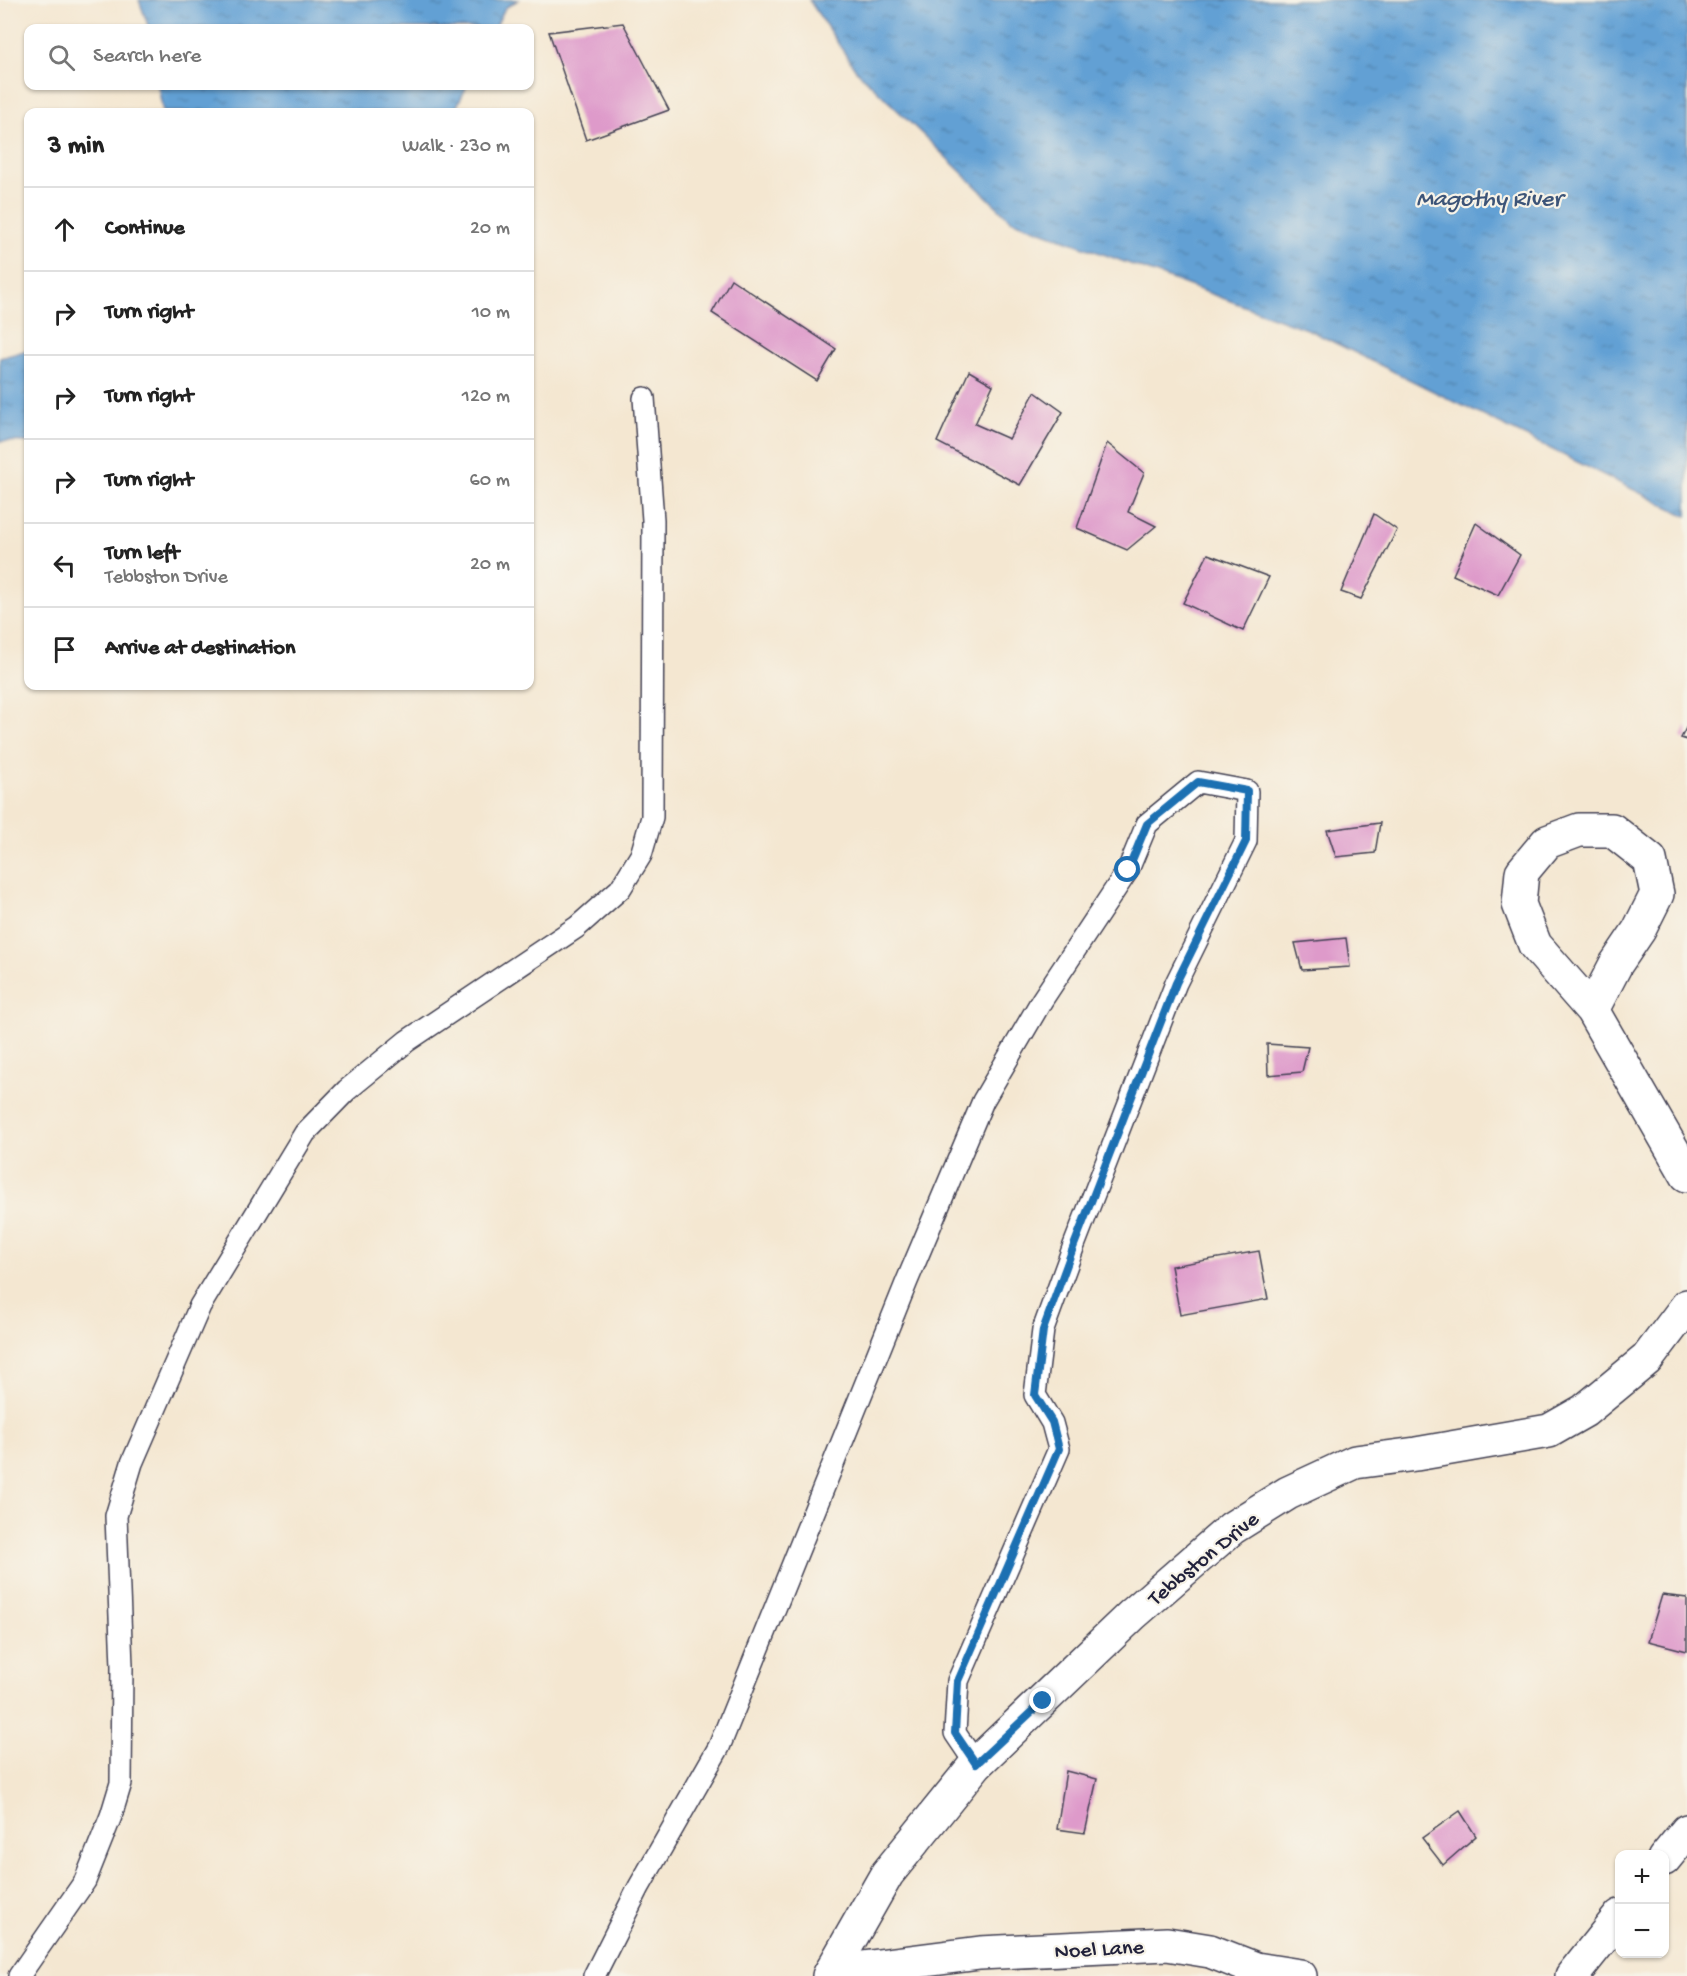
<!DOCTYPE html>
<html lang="en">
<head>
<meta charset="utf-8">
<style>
  :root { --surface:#fff; --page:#f2f2f2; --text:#222; --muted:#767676; --line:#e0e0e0 }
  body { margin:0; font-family:"Gochi Hand",sans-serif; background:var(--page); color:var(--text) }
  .controls { position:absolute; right:18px; bottom:18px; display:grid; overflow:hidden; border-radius:12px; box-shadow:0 2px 4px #0004 }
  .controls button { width:54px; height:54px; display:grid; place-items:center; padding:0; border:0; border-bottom:2px solid var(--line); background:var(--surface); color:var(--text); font:30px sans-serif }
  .stop { position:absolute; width:18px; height:18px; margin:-14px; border:4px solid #1f6fb2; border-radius:50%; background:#fff }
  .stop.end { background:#1f6fb2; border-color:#fff; box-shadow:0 2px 6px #0008 }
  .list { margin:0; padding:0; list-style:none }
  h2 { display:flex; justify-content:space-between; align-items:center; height:78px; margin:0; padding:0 24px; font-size:26px }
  h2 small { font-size:20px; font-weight:400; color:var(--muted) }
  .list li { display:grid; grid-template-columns:39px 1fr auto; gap:18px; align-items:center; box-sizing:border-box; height:84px; padding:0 24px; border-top:2px solid var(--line) }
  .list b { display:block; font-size:22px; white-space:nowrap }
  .list p { margin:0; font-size:20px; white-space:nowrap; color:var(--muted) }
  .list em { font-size:20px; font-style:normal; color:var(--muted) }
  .icon { flex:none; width:33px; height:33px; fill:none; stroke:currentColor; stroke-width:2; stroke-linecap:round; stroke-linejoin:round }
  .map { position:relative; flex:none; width:1687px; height:1976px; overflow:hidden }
  .search { position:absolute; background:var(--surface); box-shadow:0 2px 4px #0004; left:24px; top:24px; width:510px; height:66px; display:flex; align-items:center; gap:15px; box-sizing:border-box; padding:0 21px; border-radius:12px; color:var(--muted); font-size:22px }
  .panel { position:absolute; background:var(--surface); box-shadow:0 2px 4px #0004; left:24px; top:108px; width:510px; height:582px; border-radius:12px }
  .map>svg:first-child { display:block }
</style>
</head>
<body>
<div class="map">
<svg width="1687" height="1976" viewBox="0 0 1687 1976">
  <defs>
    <pattern id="water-ripples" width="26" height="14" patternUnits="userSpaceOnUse" patternTransform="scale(1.5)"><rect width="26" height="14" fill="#62a0d4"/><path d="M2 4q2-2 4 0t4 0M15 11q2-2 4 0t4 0" fill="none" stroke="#5082ad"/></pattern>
  </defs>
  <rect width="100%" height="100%" fill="#f7f3e8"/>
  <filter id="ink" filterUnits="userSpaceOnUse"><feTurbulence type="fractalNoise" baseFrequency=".0167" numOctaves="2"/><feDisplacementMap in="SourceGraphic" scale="12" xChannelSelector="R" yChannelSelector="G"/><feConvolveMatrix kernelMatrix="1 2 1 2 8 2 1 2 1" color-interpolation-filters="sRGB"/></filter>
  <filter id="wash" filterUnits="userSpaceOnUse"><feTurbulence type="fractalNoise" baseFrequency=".008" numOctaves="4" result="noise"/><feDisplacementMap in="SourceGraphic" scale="24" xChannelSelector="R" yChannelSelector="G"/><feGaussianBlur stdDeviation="1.35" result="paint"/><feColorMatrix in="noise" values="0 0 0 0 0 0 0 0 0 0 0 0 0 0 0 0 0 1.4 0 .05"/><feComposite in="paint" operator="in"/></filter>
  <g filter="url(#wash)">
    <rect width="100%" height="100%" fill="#f4e7d1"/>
    <g fill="url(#water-ripples)" stroke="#426188" stroke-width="1.5">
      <polygon points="139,0 518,0 505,8 495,28 149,28"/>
      <polygon points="809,0 1687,0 1687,516 1309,330 1011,220 856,70"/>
      <polygon points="158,86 467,86 454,112 163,112"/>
      <polygon points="28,350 28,442 0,441 0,358"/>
    </g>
    <g id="blocks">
      <g fill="#de9aca">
        <polygon points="623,23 669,110 586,140 549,32"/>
        <polygon points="731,279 836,349 817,381 712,313"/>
        <polygon points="969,371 993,385 975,424 1009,439 1035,392 1063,412 1020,485 937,442"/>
        <polygon points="1107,443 1144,473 1128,512 1156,526 1127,550 1077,528"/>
        <polygon points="1374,514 1397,530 1361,599 1341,592"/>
        <polygon points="1476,523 1520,555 1498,595 1453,575"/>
        <polygon points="1208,554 1269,577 1243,631 1183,603"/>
        <polygon points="1687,726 1687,740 1681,738"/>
        <polygon points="1380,823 1375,853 1336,857 1327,830"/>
        <polygon points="1346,938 1350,967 1302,970 1295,943"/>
        <polygon points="1267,1044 1308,1047 1302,1072 1268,1075"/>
        <polygon points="1259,1251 1268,1299 1180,1315 1171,1266"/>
        <polygon points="1662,1595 1687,1598 1687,1651 1648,1641"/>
        <polygon points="1066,1771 1097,1779 1085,1833 1057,1829"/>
        <polygon points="1460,1811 1476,1836 1443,1865 1422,1838"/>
      </g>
    </g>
  </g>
  <g filter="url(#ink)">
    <use href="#blocks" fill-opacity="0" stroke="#424052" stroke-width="1.5"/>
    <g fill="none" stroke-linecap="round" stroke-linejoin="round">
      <g stroke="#424052" stroke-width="24">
        <g id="service">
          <polyline points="19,1976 85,1881 111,1816 121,1783 122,1666 116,1516 132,1463 200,1306 305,1133 347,1090 407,1041 577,927 620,889 641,855 652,817 653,520 644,398"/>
          <polyline points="594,1976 639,1887 719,1747 907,1281 983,1101 1042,1000 1128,870 1147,824 1198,782 1247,791 1246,841 1176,983 1073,1248 1043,1330 1035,1395 1052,1423 1059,1449 958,1681 955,1733 976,1764"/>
        </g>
      </g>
      <g stroke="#424052" stroke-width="36">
        <g id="minor">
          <polyline points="1592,1010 1616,964 1639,930 1657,894 1650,860 1612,830 1579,830 1547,842 1522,872 1519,904 1535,945 1592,1010 1687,1175"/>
          <polyline points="1664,1859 1687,1831"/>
          <polyline points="831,1972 980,1953 1167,1944 1210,1951 1256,1969 1300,1976"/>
          <polyline points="829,1976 887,1874 976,1764 1132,1615 1232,1528 1288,1493 1355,1462 1416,1454 1549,1431 1584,1411 1647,1359 1687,1306"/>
          <polyline points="1572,1976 1620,1916"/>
        </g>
      </g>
      <use href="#service" stroke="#fff" stroke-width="21"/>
      <use href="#minor" stroke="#fff" stroke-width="33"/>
    </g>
  </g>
  <g fill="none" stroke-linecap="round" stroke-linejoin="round" filter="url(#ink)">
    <polyline stroke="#1f6fb2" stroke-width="8" points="1043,1701 976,1764 955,1733 958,1681 1059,1449 1052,1422 1035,1395 1043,1330 1073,1248 1176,983 1246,841 1247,791 1198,782 1147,824 1128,870"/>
  </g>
  <g text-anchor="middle" stroke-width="4.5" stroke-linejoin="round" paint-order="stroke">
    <g font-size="22" fill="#22223b" stroke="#f7f3e8">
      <text transform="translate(1202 1557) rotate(-39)" y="8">Tebbston Drive</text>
      <text transform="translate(1099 1947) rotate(-3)" y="8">Noel Lane</text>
    </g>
    <g font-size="24" font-style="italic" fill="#3c5478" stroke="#f7f3e8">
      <text x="1489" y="205">Magothy River</text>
    </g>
  </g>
</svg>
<div class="controls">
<button>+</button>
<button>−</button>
</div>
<div class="stop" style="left:1128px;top:870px"></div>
<div class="stop end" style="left:1043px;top:1701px"></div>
<div class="search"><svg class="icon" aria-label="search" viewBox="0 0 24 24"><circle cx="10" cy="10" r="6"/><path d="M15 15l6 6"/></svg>Search here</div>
<section class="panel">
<h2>3 min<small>Walk · 230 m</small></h2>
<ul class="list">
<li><svg class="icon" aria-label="ahead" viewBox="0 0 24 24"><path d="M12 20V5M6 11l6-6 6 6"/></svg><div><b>Continue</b></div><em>20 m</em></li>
<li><svg class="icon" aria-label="right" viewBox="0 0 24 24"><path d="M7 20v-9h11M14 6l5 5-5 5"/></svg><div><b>Turn right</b></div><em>10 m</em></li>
<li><svg class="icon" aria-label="right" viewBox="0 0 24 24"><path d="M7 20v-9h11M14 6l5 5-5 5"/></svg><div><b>Turn right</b></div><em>120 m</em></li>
<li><svg class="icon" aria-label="right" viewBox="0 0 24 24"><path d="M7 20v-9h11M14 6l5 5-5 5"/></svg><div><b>Turn right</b></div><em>60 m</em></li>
<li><svg class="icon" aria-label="left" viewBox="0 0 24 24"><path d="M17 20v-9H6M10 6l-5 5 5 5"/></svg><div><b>Turn left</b><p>Tebbston Drive</p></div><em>20 m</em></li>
<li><svg class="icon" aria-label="arrive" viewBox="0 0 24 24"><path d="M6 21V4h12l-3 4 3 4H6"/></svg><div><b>Arrive at destination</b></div></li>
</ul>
</section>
</div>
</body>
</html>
